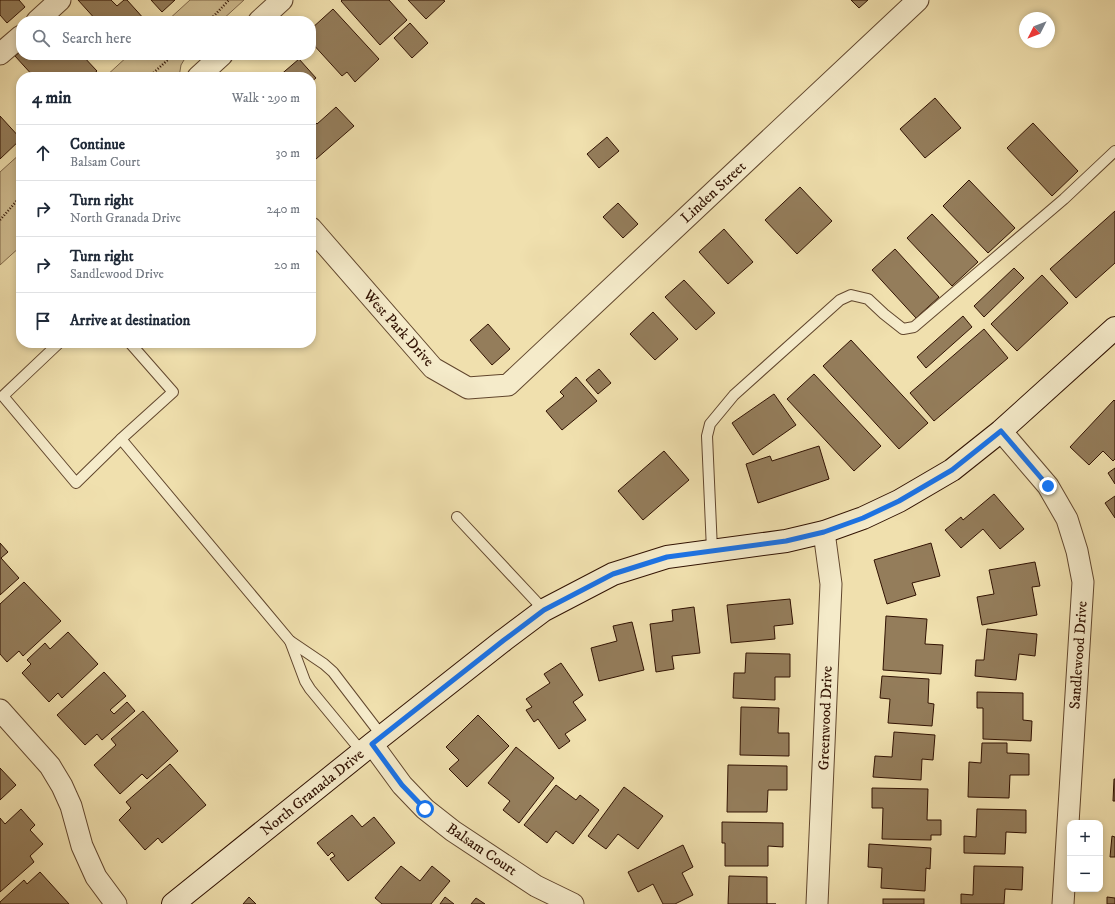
<!DOCTYPE html>
<html lang="en">
<head>
<meta charset="utf-8">
<style>
  :root { --surface:#fff; --page:#f6f6f7; --text:#1f2937; --muted:#747a83; --line:#e0e1e3 }
  body { margin:0; font-family:"IM FELL DW Pica",serif; background:var(--page); color:var(--text) }
  .controls { position:absolute; right:12px; bottom:12px; display:grid; overflow:hidden; border-radius:8px; box-shadow:0 2px 6px #0003 }
  .controls button { width:36px; height:36px; display:grid; place-items:center; padding:0; border:0; border-bottom:1px solid var(--line); background:var(--surface); color:var(--text); font:20px sans-serif }
  .compass { position:absolute; left:1019px; top:12px; width:36px; height:36px; border-radius:50%; background:var(--surface); box-shadow:0 2px 6px #0003; rotate:228deg }
  .stop { position:absolute; width:12px; height:12px; margin:-9px; border:3px solid #1a73e8; border-radius:50%; background:#fff }
  .stop.end { background:#1a73e8; border-color:#fff; box-shadow:0 1px 4px #0008 }
  .list { margin:0; padding:0; list-style:none }
  h2 { display:flex; justify-content:space-between; align-items:center; height:52px; margin:0; padding:0 16px; font-size:17px }
  h2 small { font-size:13px; font-weight:400; color:var(--muted) }
  .list li { display:grid; grid-template-columns:26px 1fr auto; gap:12px; align-items:center; box-sizing:border-box; height:56px; padding:0 16px; border-top:1px solid var(--line) }
  .list b { display:block; font-size:15px; white-space:nowrap }
  .list p { margin:0; font-size:13px; white-space:nowrap; color:var(--muted) }
  .list em { font-size:13px; font-style:normal; color:var(--muted) }
  .icon { flex:none; width:22px; height:22px; fill:none; stroke:currentColor; stroke-width:2; stroke-linecap:round; stroke-linejoin:round }
  .map { position:relative; flex:none; width:1115px; height:904px; overflow:hidden }
  .search { position:absolute; background:var(--surface); box-shadow:0 2px 6px #0003; left:16px; top:16px; width:300px; height:44px; display:flex; align-items:center; gap:10px; box-sizing:border-box; padding:0 14px; border-radius:16px; color:var(--muted); font-size:15px }
  .panel { position:absolute; background:var(--surface); box-shadow:0 2px 6px #0003; left:16px; top:72px; width:300px; height:276px; border-radius:16px }
  .map>svg:first-child { display:block }
</style>
</head>
<body>
<div class="map">
<svg width="1115" height="904" viewBox="0 0 1115 904">
  <rect width="100%" height="100%" fill="#f0e0ae"/>
  <filter id="stains"><feTurbulence type="fractalNoise" baseFrequency=".005" numOctaves="4"/><feColorMatrix values="0 0 0 0 .2 0 0 0 0 .09 0 0 0 0 .02 0 0 0 .5 -.17"/></filter>
  <radialGradient id="worn" r=".72"><stop offset=".6" stop-color="#630" stop-opacity="0"/><stop offset="1" stop-color="#630" stop-opacity=".3"/></radialGradient>
  <g fill="#d0bd91" stroke="#80684a">
    <polygon points="190,0 244,0 221,21 167,21"/>
    <polygon points="129,55 187,55 181,65 179,77 105,77"/>
    <polygon points="21,153 21,246 0,265 0,172"/>
  </g>
  <g fill="#947d5b" stroke="#311202">
    <polygon points="0,0 19,0 25,7 7,23 0,15"/>
    <polygon points="78,0 111,0 117,6 124,0 127,0 145,20 144,21 97,21"/>
    <polygon points="151,0 175,0 162,12"/>
    <polygon points="342,0 389,0 407,20 380,45 341,1"/>
    <polygon points="408,0 443,0 445,1 426,19"/>
    <polygon points="851,0 868,0 859,8"/>
    <polygon points="333,9 379,59 355,82 347,72 342,76 311,42 311,29"/>
    <polygon points="410,23 428,43 412,58 394,38"/>
    <polygon points="21,51 21,55 82,55 97,71 90,77 34,77 15,56"/>
    <polygon points="299,59 316,78 311,82 311,77 278,77"/>
    <polygon points="935,98 961,128 925,158 900,129"/>
    <polygon points="336,107 354,126 316,159 311,154 311,118 317,124"/>
    <polygon points="0,116 21,139 0,159"/>
    <polygon points="1033,123 1078,171 1052,196 1007,148"/>
    <polygon points="607,137 619,151 599,168 587,154"/>
    <polygon points="969,180 1015,228 988,253 943,206"/>
    <polygon points="800,187 832,221 797,254 765,220"/>
    <polygon points="618,203 638,224 623,238 603,217"/>
    <polygon points="1115,211 1115,263 1076,298 1050,269"/>
    <polygon points="932,214 978,262 952,286 907,238"/>
    <polygon points="724,229 753,262 728,284 699,252"/>
    <polygon points="895,249 939,297 916,318 872,270"/>
    <polygon points="1014,268 1024,278 984,317 974,306"/>
    <polygon points="1042,275 1068,303 1017,351 991,324"/>
    <polygon points="684,280 715,313 696,330 665,297"/>
    <polygon points="653,312 678,339 655,360 630,334"/>
    <polygon points="963,316 972,327 926,368 917,357"/>
    <polygon points="488,324 510,349 492,365 470,340"/>
    <polygon points="984,329 1008,358 934,421 910,393"/>
    <polygon points="851,340 928,423 899,449 823,366"/>
    <polygon points="599,369 611,383 598,394 586,380"/>
    <polygon points="814,374 881,446 854,471 787,399"/>
    <polygon points="576,377 597,401 562,430 546,411 564,396 560,392"/>
    <polygon points="774,394 796,425 753,455 732,423"/>
    <polygon points="1114,400 1115,401 1115,459 1113,461 1103,451 1089,465 1070,447"/>
    <polygon points="819,446 829,479 758,503 746,464 770,456 772,461"/>
    <polygon points="664,451 689,480 643,520 618,491"/>
    <polygon points="1115,468 1115,484 1108,473"/>
    <polygon points="994,494 1024,529 1000,549 983,529 961,548 945,530 961,517 963,520"/>
    <polygon points="1115,496 1115,518 1105,503"/>
    <polygon points="0,543 8,552 1,558 19,578 0,595"/>
    <polygon points="931,543 940,576 912,583 916,595 887,604 874,560"/>
    <polygon points="1035,562 1040,586 1032,587 1037,615 982,625 977,597 994,594 989,570"/>
    <polygon points="24,582 61,621 23,656 19,651 7,662 0,654 0,604"/>
    <polygon points="790,599 793,624 774,626 775,639 731,643 727,605"/>
    <polygon points="694,607 700,653 672,656 674,669 656,672 650,624 673,621 672,610"/>
    <polygon points="886,616 927,619 925,644 943,645 941,674 883,670"/>
    <polygon points="632,622 644,670 599,681 591,648 617,641 613,626"/>
    <polygon points="987,629 1037,634 1035,656 1019,654 1016,680 975,676 976,660 984,660"/>
    <polygon points="68,632 98,664 62,698 58,693 49,702 22,673 31,664 27,660 45,643 50,649"/>
    <polygon points="746,653 790,654 790,677 775,677 775,700 733,698 734,673 745,673"/>
    <polygon points="561,663 583,695 573,702 586,720 565,734 570,741 559,749 538,719 534,722 526,710 532,707 526,699 550,683 544,674"/>
    <polygon points="104,672 126,696 110,710 114,714 127,702 135,711 102,740 97,734 85,745 57,715"/>
    <polygon points="882,676 929,679 928,703 934,704 932,726 888,723 890,699 880,698"/>
    <polygon points="977,692 1023,693 1023,720 1032,721 1031,741 983,739 983,708 977,708"/>
    <polygon points="741,707 779,708 778,733 789,733 789,756 740,755"/>
    <polygon points="143,711 178,751 147,779 142,774 120,794 94,765 116,745 111,739"/>
    <polygon points="478,715 509,746 467,787 449,769 459,760 446,747"/>
    <polygon points="894,732 935,735 933,760 922,759 921,780 873,777 875,756 892,757"/>
    <polygon points="982,743 1007,743 1007,753 1029,754 1029,775 1010,775 1009,798 968,797 969,762 981,763"/>
    <polygon points="516,747 554,778 519,823 503,810 510,801 488,783"/>
    <polygon points="170,764 206,805 162,843 158,838 145,850 119,820 131,808 126,802"/>
    <polygon points="728,765 787,766 787,790 768,790 767,812 727,812"/>
    <polygon points="0,768 16,785 0,800"/>
    <polygon points="1114,779 1115,779 1115,801 1113,801"/>
    <polygon points="556,785 576,800 580,795 599,810 573,844 556,831 547,843 524,825"/>
    <polygon points="624,787 663,816 638,849 618,834 606,849 588,836"/>
    <polygon points="872,788 928,789 927,820 941,820 941,835 931,835 931,840 882,839 883,808 872,808"/>
    <polygon points="21,809 35,825 30,830 43,844 30,856 34,862 0,892 0,818 5,824"/>
    <polygon points="977,809 1026,810 1026,833 1006,832 1005,854 964,853 964,836 976,837"/>
    <polygon points="352,815 362,827 374,817 395,843 348,881 330,859 335,856 332,852 328,856 317,843"/>
    <polygon points="722,822 783,823 783,847 768,846 768,866 725,866 725,843 722,843"/>
    <polygon points="1112,836 1115,837 1115,857 1110,857"/>
    <polygon points="869,844 931,848 930,869 926,868 925,891 881,888 882,868 868,867"/>
    <polygon points="683,845 693,867 682,873 693,895 675,904 663,904 653,884 638,892 628,872"/>
    <polygon points="401,866 420,881 432,866 450,881 431,904 382,904 375,898"/>
    <polygon points="974,866 1023,867 1022,890 1005,889 1004,904 961,904 961,894 973,895"/>
    <polygon points="40,872 69,904 0,904 0,902 24,880 27,884"/>
    <polygon points="729,876 767,877 767,904 776,904 728,904"/>
    <polygon points="249,897 256,904 243,904"/>
    <polygon points="445,897 454,904 440,904"/>
    <polygon points="1107,897 1115,898 1115,904 1107,904"/>
    <polygon points="476,898 485,904 471,904"/>
    <rect x="883" y="899" width="41" height="5"/>
  </g>
  <g fill="none" stroke-linecap="round" stroke-linejoin="round">
    <g stroke="#61462d" stroke-width="12">
      <g id="lane">
        <polyline points="59,343 3,396 76,483 121,439 173,392 130,343"/>
        <polyline points="121,439 290,641 324,664 333,672 382,736"/>
        <polyline points="457,517 544,610"/>
        <polyline points="712,550 707,436 710,424 734,395 840,300 851,295 868,299 884,314 903,329 914,327 1064,199 1115,151"/>
        <polyline points="290,641 305,681 310,689 362,752"/>
      </g>
    </g>
    <g stroke="#61462d" stroke-width="23">
      <g id="street">
        <polyline points="37,21 60,0"/>
        <polyline points="259,21 282,0"/>
        <polyline points="0,54 21,36"/>
        <polyline points="198,77 222,55"/>
        <polyline points="311,228 433,368 468,388 508,385 918,0"/>
        <polyline points="1001,431 1048,486 1067,519 1077,551 1083,582 1063,904"/>
        <polyline points="0,710 50,766 62,786 71,806 82,846 96,877 116,904"/>
        <polyline points="372,744 402,785 425,809 453,831 536,886 573,904"/>
        <polyline points="817,904 831,584 824,532"/>
      </g>
    </g>
    <g stroke="#311202" stroke-width="24">
      <polyline id="secondary" points="173,904 372,744 504,640 544,610 613,574 667,557 786,541 824,532 863,518 899,501 952,470 1001,431 1115,328"/>
    </g>
    <g stroke="#311202" stroke-width="2.5" stroke-dasharray="1 2" stroke-linecap="butt">
      <polyline points="209,21 229,0"/>
      <polyline points="149,77 173,55"/>
      <polyline points="0,220 21,196"/>
    </g>
    <use href="#lane" stroke="#f5ebca" stroke-width="10"/>
    <use href="#street" stroke="#f5ebca" stroke-width="21"/>
    <use href="#secondary" stroke="#f5ebca" stroke-width="22"/>
  </g>
  <g fill="none" stroke-linecap="round" stroke-linejoin="round">
    <polyline stroke="#1a73e8" stroke-width="5" points="425,809 402,785 372,744 504,640 544,610 613,574 667,557 786,541 824,532 863,518 899,501 952,470 1001,431 1048,486"/>
  </g>
  <g text-anchor="middle" stroke-width="3" stroke-linejoin="round" paint-order="stroke">
    <g font-size="15" fill="#311202" stroke="#f5ebca">
      <text transform="translate(713 192) rotate(-43)" y="5">Linden Street</text>
      <text transform="translate(399 328) rotate(48)" y="5">West Park Drive</text>
      <text transform="translate(1078 655) rotate(-86)" y="5">Sandlewood Drive</text>
      <text transform="translate(825 718) rotate(-88)" y="5">Greenwood Drive</text>
      <text transform="translate(312 792) rotate(-39)" y="5">North Granada Drive</text>
      <text transform="translate(482 849) rotate(34)" y="5">Balsam Court</text>
    </g>
  </g>
  <rect width="100%" height="100%" filter="url(#stains)"/>
  <rect width="100%" height="100%" fill="url(#worn)"/>
</svg>
<div class="controls">
<button>+</button>
<button>−</button>
</div>
<svg class="compass" viewBox="-18 -18 36 36"><path d="M0-13l5 13h-10z" fill="#e53935"/><path d="M0 13l5-13h-10z" fill="#747a83"/></svg>
<div class="stop" style="left:425px;top:809px"></div>
<div class="stop end" style="left:1048px;top:486px"></div>
<div class="search"><svg class="icon" aria-label="search" viewBox="0 0 24 24"><circle cx="10" cy="10" r="6"/><path d="M15 15l6 6"/></svg>Search here</div>
<section class="panel">
<h2>4 min<small>Walk · 290 m</small></h2>
<ul class="list">
<li><svg class="icon" aria-label="ahead" viewBox="0 0 24 24"><path d="M12 20V5M6 11l6-6 6 6"/></svg><div><b>Continue</b><p>Balsam Court</p></div><em>30 m</em></li>
<li><svg class="icon" aria-label="right" viewBox="0 0 24 24"><path d="M7 20v-9h11M14 6l5 5-5 5"/></svg><div><b>Turn right</b><p>North Granada Drive</p></div><em>240 m</em></li>
<li><svg class="icon" aria-label="right" viewBox="0 0 24 24"><path d="M7 20v-9h11M14 6l5 5-5 5"/></svg><div><b>Turn right</b><p>Sandlewood Drive</p></div><em>20 m</em></li>
<li><svg class="icon" aria-label="arrive" viewBox="0 0 24 24"><path d="M6 21V4h12l-3 4 3 4H6"/></svg><div><b>Arrive at destination</b></div></li>
</ul>
</section>
</div>
</body>
</html>
